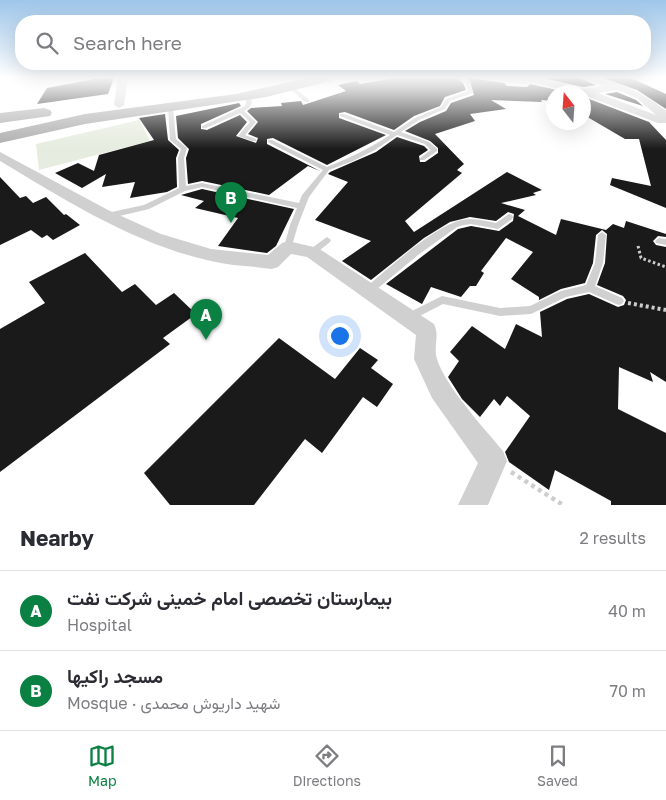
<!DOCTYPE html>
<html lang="en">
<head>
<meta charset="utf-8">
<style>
  :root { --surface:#fff; --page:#f2f2f3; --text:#2b2b33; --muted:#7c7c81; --line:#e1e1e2; --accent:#0b8043 }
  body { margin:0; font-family:"Golos Text",Vazirmatn,sans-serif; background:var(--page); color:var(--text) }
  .compass { position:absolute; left:546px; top:85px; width:45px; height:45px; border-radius:50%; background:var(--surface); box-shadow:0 5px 20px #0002; rotate:343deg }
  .you { position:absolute; left:339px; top:335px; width:18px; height:18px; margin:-12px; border:4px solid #fff; border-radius:50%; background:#1a73e8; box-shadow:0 0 0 8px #1a73e833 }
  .badge { display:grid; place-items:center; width:32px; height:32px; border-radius:50%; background:var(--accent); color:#fff; font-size:16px; font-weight:700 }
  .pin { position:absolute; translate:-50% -41px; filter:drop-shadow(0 1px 2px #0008) }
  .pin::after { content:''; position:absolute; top:26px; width:18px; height:15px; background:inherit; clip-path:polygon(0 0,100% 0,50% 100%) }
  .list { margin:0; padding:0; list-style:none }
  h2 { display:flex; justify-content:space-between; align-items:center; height:65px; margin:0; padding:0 20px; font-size:21px }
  h2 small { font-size:16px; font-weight:400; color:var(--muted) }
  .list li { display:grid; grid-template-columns:32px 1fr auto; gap:15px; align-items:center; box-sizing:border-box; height:80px; padding:0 20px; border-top:1px solid var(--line) }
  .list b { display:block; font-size:19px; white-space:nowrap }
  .list p { margin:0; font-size:16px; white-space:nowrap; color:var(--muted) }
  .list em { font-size:16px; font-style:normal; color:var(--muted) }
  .icon { flex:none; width:28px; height:28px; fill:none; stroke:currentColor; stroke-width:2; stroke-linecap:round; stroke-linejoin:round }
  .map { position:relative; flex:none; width:666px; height:505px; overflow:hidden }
  .search { position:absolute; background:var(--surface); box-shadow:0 5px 20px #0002; left:15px; right:15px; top:15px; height:55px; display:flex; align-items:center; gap:12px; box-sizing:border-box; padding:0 18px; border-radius:20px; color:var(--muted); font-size:19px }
  .sheet { height:225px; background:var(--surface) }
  nav { display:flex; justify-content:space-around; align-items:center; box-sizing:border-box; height:70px; border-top:1px solid var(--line); background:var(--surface); font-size:14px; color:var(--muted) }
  nav a { display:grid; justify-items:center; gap:2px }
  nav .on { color:var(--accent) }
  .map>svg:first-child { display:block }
</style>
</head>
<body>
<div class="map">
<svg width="666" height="505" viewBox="0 0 666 505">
  <rect width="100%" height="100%" fill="#fff"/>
  <polygon fill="#e6ecdf" points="139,120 150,141 39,170 36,144"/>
  <g fill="#1a1a1a">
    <polygon points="114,78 108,94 37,104 47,88 95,79"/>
    <polygon points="395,78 456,78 463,83 466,90 445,97 440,106 414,116 394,130 345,112 339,113 339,118 386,135 327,165 273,138 267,139 267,144 320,171 308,166 269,195 202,181 188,184 186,158 189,149 178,138 176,116 239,103 241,106 201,124 201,129 207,130 240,115 247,122 236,136 256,143 258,138 248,134 258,122 247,111 251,108 282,106 281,103 301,101 303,105 346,91 338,85 357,81 360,84"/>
    <polygon points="469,78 504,83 507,86 527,87 530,84 566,92 554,92 554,101 541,100 542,102 491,100 506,109 470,114 475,121 435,134 464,164 457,170 462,173 405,221 414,232 507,172 542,190 533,193 536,195 501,203 525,210 518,216 556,235 561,219 606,230 613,224 624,228 626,221 666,234 666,237 658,236 653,241 656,245 666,247 666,382 650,372 653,382 619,367 618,409 666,433 666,505 611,505 611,501 555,470 549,490 509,462 505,452 530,416 507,396 500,406 494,399 480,417 462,399 448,377 459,361 450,352 472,326 505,349 516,324 542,337 540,312 567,299 589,294 618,307 624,305 626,300 623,296 597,285 605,263 607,234 602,230 596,235 593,263 585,283 561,289 539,300 539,297 511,279 533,252 506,238 481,271 484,273 476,286 470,286 461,297 431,287 422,304 386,284 458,229 471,226 499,231 513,221 514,214 508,212 496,221 470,217 450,222 424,238 371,280 342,261 371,241 315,220 348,182 328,174 330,172 376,152 397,137 424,146 428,150 419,156 420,162 425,162 438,153 438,148 430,141 405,131 420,122 446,111 451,103 474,95"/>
    <polygon points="542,78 579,78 596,85 584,87"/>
    <polygon points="603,78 631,78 666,94 666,109 637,90"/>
    <polygon points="617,92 636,100 643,106 605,94"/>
    <polygon points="584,97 649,122 666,140 666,208 610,185 612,178 651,186 639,139 625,139 584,115"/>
    <polygon points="165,114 168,140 179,150 176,158 177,187 167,192 130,198 135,182 102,187 106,174 82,188 55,173 78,163 94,171 99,155 154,140 139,118"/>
    <polygon points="0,177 20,198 26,196 33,203 46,197 64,215 66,214 80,225 53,240 47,235 42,238 31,230 0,245"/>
    <polygon points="202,189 294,209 276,246 267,253 218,246 238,218 195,208 204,201 181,195"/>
    <polygon points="85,253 122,292 135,284 156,305 174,293 196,314 163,338 170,344 0,472 0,329 45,303 29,282"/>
    <polygon points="279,338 335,379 360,348 378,360 371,368 393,384 377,407 363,397 322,453 305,439 254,505 170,505 144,473"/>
  </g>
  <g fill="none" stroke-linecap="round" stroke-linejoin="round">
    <polyline stroke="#cdcdcd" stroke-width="3" stroke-dasharray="2.5 2.5" stroke-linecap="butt" points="638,246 641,258 666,267"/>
    <polyline stroke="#cdcdcd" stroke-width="4" stroke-dasharray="3 3" stroke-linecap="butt" points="628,303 666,310"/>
    <polyline stroke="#cdcdcd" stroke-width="4.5" stroke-dasharray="4 4" stroke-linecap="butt" points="511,472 563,505"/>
    <g fill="#d0d0d0" fill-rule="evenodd">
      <path d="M 458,78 L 469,80 L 473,93 L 450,101 L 445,109 L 419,120 L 401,132 L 429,142 L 437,149 L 437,151 L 424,160 L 420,160 L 420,158 L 431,150 L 425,144 L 397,135 L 375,150 L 353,161 L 329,170 L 309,197 L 298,225 L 291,249 L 288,250 L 284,247 L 290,225 L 297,208 L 202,187 L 185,191 L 149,209 L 107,219 L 103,216 L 107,213 L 144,205 L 179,188 L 178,158 L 181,149 L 170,140 L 168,107 L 173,108 L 176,139 L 187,148 L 184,158 L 186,186 L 202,183 L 299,203 L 302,195 L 323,170 L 268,142 L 268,140 L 272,140 L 327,167 C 350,158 370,148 390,135 L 340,116 L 340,114 L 344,114 L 394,132 L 415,118 L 441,107 L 446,99 L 468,91 L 465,82 Z"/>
      <polygon points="484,78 499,78 527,83 525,84"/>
      <polygon points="291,88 295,88 309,100 309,102 305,102 291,90"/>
      <polygon points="248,95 251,97 252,102 249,108 244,111 256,122 245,135 256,139 256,141 252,141 238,136 250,122 240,113 206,128 202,128 202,126 245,106 246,102 245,97"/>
      <path d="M 509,214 L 512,215 L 513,217 L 512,219 L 498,229 L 471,224 L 464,225 L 457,227 L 418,255 L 371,294 L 368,295 L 365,294 L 363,291 L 365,288 C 388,269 434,226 462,220 C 473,217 485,221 496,223 Z"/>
      <polygon points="602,232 606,235 603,263 595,286 622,298 624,301 622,304 619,305 616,304 589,292 566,297 531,314 500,316 443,304 408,322 404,321 403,318 404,315 442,296 500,308 530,306 561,291 586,285 595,263 598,235"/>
      <polygon points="327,237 331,240 330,242 315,254 309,254 308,252 309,250"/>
      <polygon points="659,238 666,239 666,245 656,243 655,241"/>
    </g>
    <g fill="#d0d0d0" fill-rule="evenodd">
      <polygon points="118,78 128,78 124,105 119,108 114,105"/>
      <path d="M 513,78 L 532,78 L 584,89 L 604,86 L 581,78 C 613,78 641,91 666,111 L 666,123 L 658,123 L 584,95 L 584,92 L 572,92 ZM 617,90 L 637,98 L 656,115 L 598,93 Z"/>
      <path d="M 0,152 L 108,210 L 161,234 L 211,249 L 268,255 L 282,243 L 288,241 L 318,248 L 434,324 C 440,336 433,347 437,359 C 445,386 484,428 503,451 L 507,461 L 488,505 L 458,505 L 478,463 L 432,398 L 414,359 L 416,335 L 307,257 L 291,254 L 278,267 L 272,269 C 252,266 231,266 211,261 C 134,244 67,201 0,161 Z"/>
    </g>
    <g fill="#ababab" fill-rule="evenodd">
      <polygon points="308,78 332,78 330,81 266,97 85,124 0,143 0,133 85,114 236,94"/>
      <polygon points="44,108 50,110 52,113 50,116 0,123 0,113"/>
    </g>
  </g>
  <linearGradient id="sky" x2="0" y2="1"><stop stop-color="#9ec6ea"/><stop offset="0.52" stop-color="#fff"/><stop offset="1" stop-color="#fff" stop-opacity="0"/></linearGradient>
  <rect width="666" height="149" fill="url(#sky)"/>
</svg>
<svg class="compass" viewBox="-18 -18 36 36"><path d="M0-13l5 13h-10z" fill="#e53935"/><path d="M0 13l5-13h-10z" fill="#7c7c81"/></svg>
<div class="you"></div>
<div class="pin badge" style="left:206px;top:340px">A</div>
<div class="pin badge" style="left:231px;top:223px">B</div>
<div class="search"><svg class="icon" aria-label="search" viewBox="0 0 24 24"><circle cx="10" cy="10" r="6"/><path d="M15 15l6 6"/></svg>Search here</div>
</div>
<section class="sheet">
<h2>Nearby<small>2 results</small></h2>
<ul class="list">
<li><span class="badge">A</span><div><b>بیمارستان تخصصی امام خمینی شرکت نفت</b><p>Hospital</p></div><em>40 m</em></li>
<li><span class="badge">B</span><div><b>مسجد راکیها</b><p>Mosque · شهید داریوش محمدی</p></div><em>70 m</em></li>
</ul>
</section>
<nav>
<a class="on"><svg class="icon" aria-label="map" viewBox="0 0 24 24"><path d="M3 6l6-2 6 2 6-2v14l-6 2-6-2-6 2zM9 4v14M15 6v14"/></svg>Map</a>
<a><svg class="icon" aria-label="directions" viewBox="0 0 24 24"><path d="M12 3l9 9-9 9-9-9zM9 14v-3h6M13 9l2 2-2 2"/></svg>Directions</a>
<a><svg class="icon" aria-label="saved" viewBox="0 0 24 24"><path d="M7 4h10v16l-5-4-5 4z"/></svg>Saved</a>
</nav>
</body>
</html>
